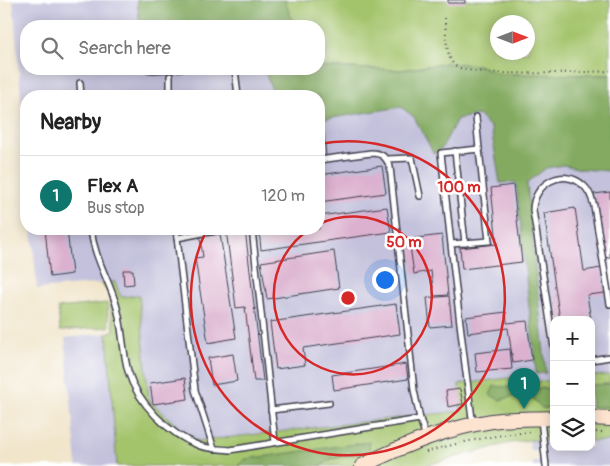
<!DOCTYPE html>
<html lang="en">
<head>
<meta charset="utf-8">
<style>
  :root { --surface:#fff; --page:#f6f6f6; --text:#222; --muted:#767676; --line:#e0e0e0; --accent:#0f766e }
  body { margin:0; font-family:Pangolin,sans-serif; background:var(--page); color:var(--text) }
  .controls { position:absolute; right:15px; bottom:15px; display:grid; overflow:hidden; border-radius:10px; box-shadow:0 2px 12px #0003 }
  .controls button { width:45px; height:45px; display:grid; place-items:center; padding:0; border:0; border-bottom:1px solid var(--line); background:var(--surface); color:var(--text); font:25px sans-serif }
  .compass { position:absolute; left:490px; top:15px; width:45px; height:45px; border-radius:50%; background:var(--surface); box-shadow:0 2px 12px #0003; rotate:90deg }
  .you { position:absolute; left:384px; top:279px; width:18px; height:18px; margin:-12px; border:4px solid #fff; border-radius:50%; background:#1a73e8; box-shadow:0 0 0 8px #1a73e833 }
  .badge { display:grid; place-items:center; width:32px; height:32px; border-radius:50%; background:var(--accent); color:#fff; font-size:16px; font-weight:700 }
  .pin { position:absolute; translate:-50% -41px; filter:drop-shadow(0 1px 2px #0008) }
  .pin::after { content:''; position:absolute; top:26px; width:18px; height:15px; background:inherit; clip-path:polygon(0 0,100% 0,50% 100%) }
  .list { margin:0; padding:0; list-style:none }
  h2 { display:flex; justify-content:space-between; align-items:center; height:65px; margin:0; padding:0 20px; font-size:21px }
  h2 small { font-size:16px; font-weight:400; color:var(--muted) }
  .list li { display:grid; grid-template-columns:32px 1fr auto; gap:15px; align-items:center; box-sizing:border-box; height:80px; padding:0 20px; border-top:1px solid var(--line) }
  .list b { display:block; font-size:19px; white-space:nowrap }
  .list p { margin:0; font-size:16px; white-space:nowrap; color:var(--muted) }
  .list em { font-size:16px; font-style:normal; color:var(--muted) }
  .icon { flex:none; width:28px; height:28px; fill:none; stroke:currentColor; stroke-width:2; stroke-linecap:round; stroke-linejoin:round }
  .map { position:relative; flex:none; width:610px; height:466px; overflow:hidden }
  .search { position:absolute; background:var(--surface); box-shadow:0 2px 12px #0003; left:20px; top:20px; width:305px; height:55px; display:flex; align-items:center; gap:12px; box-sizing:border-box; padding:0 18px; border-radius:20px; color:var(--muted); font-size:19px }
  .panel { position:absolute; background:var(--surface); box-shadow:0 2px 12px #0003; left:20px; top:90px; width:305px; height:145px; border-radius:20px }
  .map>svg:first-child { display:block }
</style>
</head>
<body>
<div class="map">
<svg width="610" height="466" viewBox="0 0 610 466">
  <rect width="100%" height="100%" fill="#fff"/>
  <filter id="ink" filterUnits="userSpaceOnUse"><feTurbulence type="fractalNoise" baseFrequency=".02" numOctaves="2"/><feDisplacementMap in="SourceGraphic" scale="10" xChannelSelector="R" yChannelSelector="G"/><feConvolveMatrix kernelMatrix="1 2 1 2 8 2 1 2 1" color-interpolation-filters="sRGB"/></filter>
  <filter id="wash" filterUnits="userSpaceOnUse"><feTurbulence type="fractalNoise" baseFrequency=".0096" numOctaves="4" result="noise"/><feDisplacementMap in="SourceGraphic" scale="20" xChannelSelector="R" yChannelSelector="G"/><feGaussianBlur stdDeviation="1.12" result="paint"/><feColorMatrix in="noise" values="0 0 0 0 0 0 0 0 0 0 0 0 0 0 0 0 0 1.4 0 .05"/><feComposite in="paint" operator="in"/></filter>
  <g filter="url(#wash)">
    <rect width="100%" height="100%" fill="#f1e5ca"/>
    <g fill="#c3c1db">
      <polygon points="13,0 137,0 140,26 26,26 26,69 264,69 274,96 26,96 26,159"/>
      <polygon points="401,107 414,117 434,153 442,148 457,119 478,115 491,128 500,183 516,182 546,373 527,183 546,168 564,165 581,169 610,171 610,375 591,376 591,320 554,320 554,380 459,384 461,411 198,441 181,430 149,400 139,295 121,297 115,282 37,289 32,229 319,229 319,120"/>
      <polygon points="107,333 117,466 77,466 65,338"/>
      <polygon points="529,440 554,440 554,447 591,447 591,441 610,441 610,466 533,466 533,462 539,461 538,450 530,451"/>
    </g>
    <g fill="#a4c46c" stroke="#637354" fill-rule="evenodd">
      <path d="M 285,0 L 610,0 L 610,75 L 499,74 L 478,65 L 445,63 L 402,70 L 319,67 L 319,26 L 294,26 ZM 498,22 L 528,22 L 528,52 L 498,52 Z"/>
      <polygon points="115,282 121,297 139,295 149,400 181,430 198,441 461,411 459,384 534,375 537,382 554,380 554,388 515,389 500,400 527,392 542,408 554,408 554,440 529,440 506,444 423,466 321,466 331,459 370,452 238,465 239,466 117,466 107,333 114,330 108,293 101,283"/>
      <polygon points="107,303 109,327 60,331 58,308"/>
      <polygon points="610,375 610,384 591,385 591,376"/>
      <rect x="591" y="407" width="19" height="34"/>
    </g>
    <g fill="#83aa60" stroke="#52664e">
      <polygon points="137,0 285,0 294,26 253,26 252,21 229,26 140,26"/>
      <polygon points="445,63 478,65 499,74 610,75 610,171 581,169 564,165 546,168 527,183 546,373 536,374 516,182 500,183 491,128 478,115 457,119 442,148 434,154 414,117 401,107 319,120 319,96 274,96 264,69 319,69 319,67 402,70"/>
      <polygon points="610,384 610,407 591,407 591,385"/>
      <polygon points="494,386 533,389 554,388 554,408 542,408 527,392 500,400 490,395"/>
      <polygon points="369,442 370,452 331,459 321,466 239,466 238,465 246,459"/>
    </g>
    <g id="blocks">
      <g fill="#dbb1cf">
        <rect x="448" y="0" width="17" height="3"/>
        <polygon points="147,69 187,69 188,71 147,74"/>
        <polygon points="324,134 326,156 319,157 319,135"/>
        <polygon points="382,166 386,193 319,202 319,175"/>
        <polygon points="513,185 522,262 462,269 460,248 497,244 491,188"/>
        <polygon points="610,192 610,257 604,258 594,194"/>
        <polygon points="387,207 391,232 261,250 259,229 319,229 319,216"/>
        <polygon points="575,208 584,271 601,268 605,293 587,295 591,320 560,320 544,213"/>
        <polygon points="45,229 67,229 72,274 50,277"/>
        <polygon points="226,229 245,229 263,381 254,381 245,307 236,308"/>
        <polygon points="220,234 236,338 208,343 195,258 203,257 200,237"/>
        <polygon points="442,235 448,295 434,296 431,271 414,274 409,239"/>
        <polygon points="334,251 339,288 267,299 261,262"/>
        <polygon points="123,270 133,270 134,284 124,285"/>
        <polygon points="449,296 452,325 430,327 427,298"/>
        <polygon points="396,304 400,334 303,348 305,365 276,369 270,322"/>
        <polygon points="506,312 507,323 527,321 532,360 513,363 508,328 468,333 466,317"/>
        <polygon points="510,349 512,369 477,372 475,353"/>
        <polygon points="233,354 237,381 212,385 208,358"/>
        <polygon points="406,364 408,379 334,390 332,375"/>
        <polygon points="185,378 188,399 153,404 150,383"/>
        <polygon points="460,389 463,404 448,407 446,391"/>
      </g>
    </g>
  </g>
  <g filter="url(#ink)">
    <use href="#blocks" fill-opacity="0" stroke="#413f50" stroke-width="1"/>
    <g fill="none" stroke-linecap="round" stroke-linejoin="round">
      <g stroke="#413f50" stroke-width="8">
        <g id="lane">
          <polyline points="235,69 238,96"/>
          <polyline points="170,76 170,96"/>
          <polyline points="80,83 81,96"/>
          <polyline points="476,117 479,149"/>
          <polyline points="455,151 465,243"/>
          <polyline points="387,159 412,158 420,196"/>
          <path d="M 319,160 L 371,153 C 382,153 386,157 390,167 L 414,390 L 420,419 L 426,437"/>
          <path d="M 91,229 C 94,257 108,278 116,304 C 123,326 122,350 128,371 C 137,402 169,435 200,446 C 209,449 220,449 230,450 L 420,419"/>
          <polyline points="176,229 195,390 214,449"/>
          <polyline points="252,229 275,442"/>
          <polyline points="177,238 219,230"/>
          <path d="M 451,244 L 489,241 L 479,149 L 441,153 C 451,243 460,334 473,425"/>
          <path d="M 554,348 L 533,210 C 533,184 563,167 583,185 C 589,190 592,198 594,206 L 610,304"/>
          <polyline points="591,360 610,357"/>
          <polyline points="271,410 329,403"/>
          <polyline points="541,419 546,466"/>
        </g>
      </g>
      <g stroke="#413f50" stroke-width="16">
        <g id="secondary">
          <polyline points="591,418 610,419"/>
          <path d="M 362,466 C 403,445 447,428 492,421 C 513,418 533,419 554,418"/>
        </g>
      </g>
      <g stroke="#413f50" stroke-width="2" stroke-dasharray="1 4" stroke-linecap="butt">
        <path d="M 445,18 C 446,30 445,59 456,66 C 473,78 583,72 610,71"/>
        <polyline points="591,432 603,432"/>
        <path d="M 426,452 C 461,442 497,434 534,432"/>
      </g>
      <use href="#lane" stroke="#fff" stroke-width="5"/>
      <use href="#secondary" stroke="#fde4d0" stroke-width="14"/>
    </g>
  </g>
  <g fill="none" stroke="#d62828" stroke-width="2.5">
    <path d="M319 224A79 79 0 1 1 310 229"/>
    <path d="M319 144A157 157 0 1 1 207 229"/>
  </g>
  <circle cx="348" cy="298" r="8" fill="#d62828" stroke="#fff" stroke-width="2.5"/>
  <g font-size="15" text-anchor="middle" font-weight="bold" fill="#d62828" stroke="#fff" stroke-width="5" stroke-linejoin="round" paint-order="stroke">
    <text x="459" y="192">100 m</text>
    <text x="404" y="247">50 m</text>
  </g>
</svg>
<div class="controls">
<button>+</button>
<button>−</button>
<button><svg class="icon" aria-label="layers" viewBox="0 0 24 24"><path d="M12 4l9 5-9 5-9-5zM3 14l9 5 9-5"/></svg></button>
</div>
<svg class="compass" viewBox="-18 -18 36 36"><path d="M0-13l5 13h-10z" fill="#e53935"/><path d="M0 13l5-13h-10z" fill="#767676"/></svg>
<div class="you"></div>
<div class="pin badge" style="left:524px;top:409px">1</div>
<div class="search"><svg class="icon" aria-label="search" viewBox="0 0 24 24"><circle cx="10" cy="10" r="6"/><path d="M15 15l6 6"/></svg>Search here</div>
<section class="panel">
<h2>Nearby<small></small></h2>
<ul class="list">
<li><span class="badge">1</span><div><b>Flex A</b><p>Bus stop</p></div><em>120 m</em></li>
</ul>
</section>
</div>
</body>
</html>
